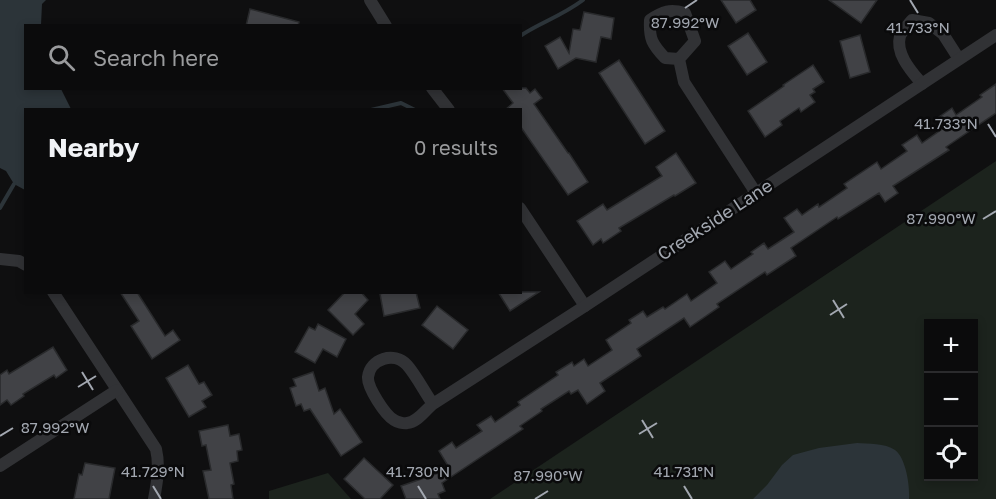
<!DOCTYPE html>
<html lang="en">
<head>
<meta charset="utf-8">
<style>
  :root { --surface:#0b0b0c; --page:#141415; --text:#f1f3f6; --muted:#9a9b9d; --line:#2b2b2d }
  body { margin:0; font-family:"Golos Text",sans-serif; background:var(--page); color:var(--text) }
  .controls { position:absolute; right:18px; bottom:18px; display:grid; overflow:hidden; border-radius:0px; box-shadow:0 3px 9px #0003 }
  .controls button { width:54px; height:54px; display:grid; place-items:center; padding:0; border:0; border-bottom:2px solid var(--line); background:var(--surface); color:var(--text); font:30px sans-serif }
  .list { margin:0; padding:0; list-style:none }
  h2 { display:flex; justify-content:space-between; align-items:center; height:78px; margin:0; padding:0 24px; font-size:26px }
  h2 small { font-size:20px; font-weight:400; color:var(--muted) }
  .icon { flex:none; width:33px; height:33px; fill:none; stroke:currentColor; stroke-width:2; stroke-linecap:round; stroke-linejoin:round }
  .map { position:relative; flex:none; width:996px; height:499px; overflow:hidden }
  .search { position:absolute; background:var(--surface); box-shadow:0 3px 9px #0003; left:24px; top:24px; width:498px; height:66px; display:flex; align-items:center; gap:15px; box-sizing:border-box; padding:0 21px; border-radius:0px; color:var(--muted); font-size:22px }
  .panel { position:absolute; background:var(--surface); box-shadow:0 3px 9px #0003; left:24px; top:108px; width:498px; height:186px; border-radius:0px }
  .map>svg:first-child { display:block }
</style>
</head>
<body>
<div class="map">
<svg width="996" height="499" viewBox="0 0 996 499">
  <rect width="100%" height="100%" fill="#0f0f10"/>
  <g fill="#1c231d" fill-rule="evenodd">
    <path d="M 996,161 L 996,499 L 490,499 ZM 928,324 L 974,324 L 974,476 L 928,476 Z"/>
    <polygon points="328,473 351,499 269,499 269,491"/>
  </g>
  <g fill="#2c3439">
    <polygon points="0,0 46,0 42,4 41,25 26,26 26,88 61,89 71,109 26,110 25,190 14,184 6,171 0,168"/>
    <path d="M 857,443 C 868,444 885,443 895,450 C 906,458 910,486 909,499 L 753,499 L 767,485 L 782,465 L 793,455 L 819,448 Z"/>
  </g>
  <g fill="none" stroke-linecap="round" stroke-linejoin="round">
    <g stroke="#2c3439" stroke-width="4">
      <path d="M 520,36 C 541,22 562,16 583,0"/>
      <polyline points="371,110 401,103 415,110"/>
      <polyline points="0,208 14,184"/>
    </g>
  </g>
  <g fill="#414246" stroke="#292a2c" stroke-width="1.5">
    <polygon points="721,0 750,0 756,10 736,23"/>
    <polygon points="829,0 877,0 861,23"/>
    <polygon points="250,9 299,22 298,26 246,26"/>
    <polygon points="584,12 614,18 611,39 601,37 596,62 576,58 558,69 545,46 560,37 569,53 573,29 580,30"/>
    <polygon points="748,33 767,62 747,75 728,46"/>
    <polygon points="860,35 870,72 850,78 840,41"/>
    <polygon points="619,60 665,131 645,144 599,73"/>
    <polygon points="813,65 824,82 813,89 815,92 810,95 815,102 801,112 799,108 780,121 782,125 765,137 748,111 784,86 783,85"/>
    <polygon points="996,84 996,113 946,147 949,150 893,186 898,193 885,202 879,193 838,219 837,217 791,248 796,256 767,275 765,272 717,304 719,307 690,327 684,318 637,349 641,356 600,383 605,391 587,404 578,390 571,394 569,391 541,409 542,411 520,426 523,429 442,483 445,491 438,494 440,499 406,499 401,486 450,469 439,451 452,442 456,448 482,431 477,425 491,416 495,422 520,405 518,402 558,375 556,372 572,362 574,366 584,359 588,366 612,350 606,340 631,323 629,320 643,311 647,317 663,307 665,309 687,294 691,301 717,283 709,272 725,261 731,269 753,254 751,252 764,243 768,249 794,232 784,218 797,209 802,215 818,204 819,207 847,188 844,184 877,162 881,169 907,151 902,145 917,135 922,143 945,127 939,117 952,108 956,115 982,97 980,95"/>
    <polygon points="502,88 526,88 530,93 535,89 542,98 534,104 568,153 569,153 588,182 568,195 520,126 520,110 505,110 513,103"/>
    <polygon points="676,153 696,183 675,196 674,195 619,228 621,231 603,243 601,239 593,245 577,221 603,204 607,210 662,176 656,167"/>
    <polygon points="120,292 137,292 165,336 173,330 180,340 152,359 131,326 139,321"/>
    <polygon points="345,292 361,292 368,300 355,314 364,324 353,335 328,310"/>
    <polygon points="386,292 416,292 420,308 384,316 380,294"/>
    <polygon points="498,292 539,292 510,311"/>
    <polygon points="437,306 468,330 453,349 422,325"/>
    <polygon points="318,324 346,339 337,357 323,349 315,363 295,352 309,327 315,330"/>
    <polygon points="53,347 67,370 56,378 54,375 23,394 24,396 11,405 7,400 0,405 0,375 7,370 9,374"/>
    <polygon points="188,365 199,384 204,382 212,395 202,401 206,407 189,417 166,378"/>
    <polygon points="313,372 319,391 325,388 334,414 340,409 362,442 341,456 310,409 304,411 301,404 296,406 290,388 296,386 293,379"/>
    <polygon points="228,425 230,436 239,434 242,450 237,451 238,461 230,463 234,484 231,485 233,499 209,499 203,471 211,470 206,445 202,446 199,431"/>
    <polygon points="364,458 393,485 380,499 365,499 344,479"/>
    <polygon points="85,463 115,468 109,499 74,499 79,474 82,475"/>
  </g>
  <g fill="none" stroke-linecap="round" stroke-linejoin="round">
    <g stroke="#313235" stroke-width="12">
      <polyline points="370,0 386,26"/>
      <path d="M 679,59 L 665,58 C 652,44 649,39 650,20 C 663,11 670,9 685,13 L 695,41 L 679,59 L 684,82 L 756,193"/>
      <path d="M 922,84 C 912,72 895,54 900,36 C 902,31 908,25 912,20 L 929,23 L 943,34 L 959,59"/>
      <polyline points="432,88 449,110"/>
      <polyline points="520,208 585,306"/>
      <polyline points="0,259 19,261 26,265"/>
      <path d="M 53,292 L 156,449 C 160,466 157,483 154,499"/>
      <path d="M 433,404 C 425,393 416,375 407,365 C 394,351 370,359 368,377 C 367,387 385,415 394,420 C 397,422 404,424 407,423 C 418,422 425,410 433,404 L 585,306 L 996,35"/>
      <polyline points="0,466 117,390"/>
    </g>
  </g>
  <path fill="none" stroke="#a2a7b0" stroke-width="2" d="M 910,0 L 918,13M 685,8 L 697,0M 988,124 L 996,137M 983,219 L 996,211M 833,300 L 844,318M 830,315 L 847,304M 82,372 L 93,390M 78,387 L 96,376M 642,420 L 653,438M 639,434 L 657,423M 0,436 L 13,428M 153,486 L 161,499M 418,486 L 426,499M 684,486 L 692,499M 535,499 L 548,491"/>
  <g text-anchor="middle" stroke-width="5" stroke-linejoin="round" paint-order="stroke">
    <g font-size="18" fill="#a2a7b0" stroke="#0a0a0b">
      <text transform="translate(715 220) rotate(-33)" y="6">Creekside Lane</text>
    </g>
  </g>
  <g font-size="15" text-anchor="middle" fill="#a2a7b0" stroke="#0a0a0b" stroke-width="5" stroke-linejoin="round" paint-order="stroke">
    <text x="685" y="28">87.992°W</text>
    <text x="918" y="33">41.733°N</text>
    <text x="946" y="129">41.733°N</text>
    <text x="941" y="224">87.990°W</text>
    <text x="55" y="433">87.992°W</text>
    <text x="153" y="477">41.729°N</text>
    <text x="418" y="477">41.730°N</text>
    <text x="684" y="477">41.731°N</text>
    <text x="548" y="481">87.990°W</text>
  </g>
</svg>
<div class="controls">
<button>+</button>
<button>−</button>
<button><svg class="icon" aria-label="locate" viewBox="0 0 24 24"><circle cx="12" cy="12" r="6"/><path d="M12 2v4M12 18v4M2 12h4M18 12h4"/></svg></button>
</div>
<div class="search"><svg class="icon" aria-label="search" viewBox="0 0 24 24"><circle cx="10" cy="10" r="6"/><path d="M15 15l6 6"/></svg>Search here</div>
<section class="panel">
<h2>Nearby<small>0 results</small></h2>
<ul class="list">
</ul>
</section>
</div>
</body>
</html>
